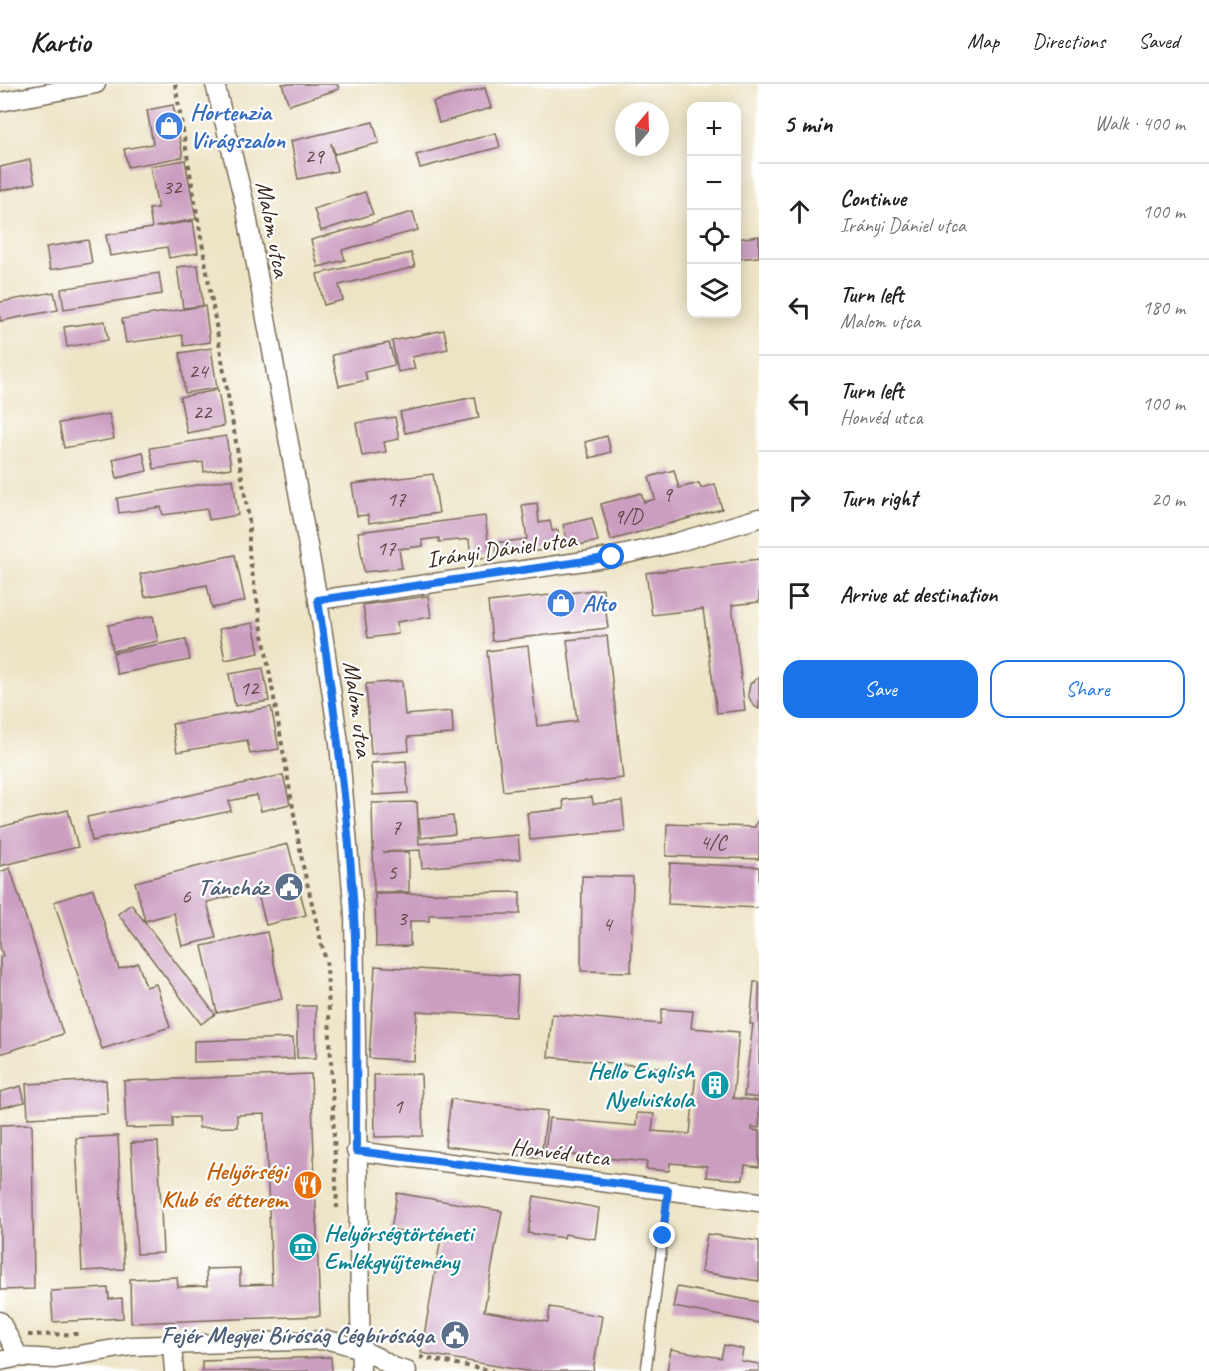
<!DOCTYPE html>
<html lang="en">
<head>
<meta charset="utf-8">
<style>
  :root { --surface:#fff; --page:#f2f2f2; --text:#202124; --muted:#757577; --line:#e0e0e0; --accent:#1a73e8 }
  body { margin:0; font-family:Caveat,sans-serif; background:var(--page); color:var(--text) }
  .controls { position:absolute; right:18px; top:18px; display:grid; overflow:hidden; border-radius:12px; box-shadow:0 3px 15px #0003 }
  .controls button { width:54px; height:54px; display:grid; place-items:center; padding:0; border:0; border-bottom:2px solid var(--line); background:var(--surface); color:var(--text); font:30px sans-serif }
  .compass { position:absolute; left:615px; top:18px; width:54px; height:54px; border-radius:50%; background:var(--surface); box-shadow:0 3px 15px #0003; rotate:19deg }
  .stop { position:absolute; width:18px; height:18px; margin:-14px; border:4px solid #1a73e8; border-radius:50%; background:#fff }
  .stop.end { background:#1a73e8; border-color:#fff; box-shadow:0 2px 6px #0008 }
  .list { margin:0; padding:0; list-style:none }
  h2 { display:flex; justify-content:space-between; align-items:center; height:78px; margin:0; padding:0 24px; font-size:26px }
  h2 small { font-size:20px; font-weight:400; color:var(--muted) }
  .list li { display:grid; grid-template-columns:39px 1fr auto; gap:18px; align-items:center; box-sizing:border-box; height:96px; padding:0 24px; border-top:2px solid var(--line) }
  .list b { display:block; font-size:22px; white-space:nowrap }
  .list p { margin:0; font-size:20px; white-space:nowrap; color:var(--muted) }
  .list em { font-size:20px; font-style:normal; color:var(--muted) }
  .actions { display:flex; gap:12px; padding:18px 24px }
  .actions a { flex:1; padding:14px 0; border:2px solid var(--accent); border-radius:18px; text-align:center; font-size:21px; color:var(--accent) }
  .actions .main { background:var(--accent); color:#fff }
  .icon { flex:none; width:33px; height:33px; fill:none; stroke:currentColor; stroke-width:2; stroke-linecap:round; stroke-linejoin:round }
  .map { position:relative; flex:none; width:759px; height:1287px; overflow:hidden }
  header { display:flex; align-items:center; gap:36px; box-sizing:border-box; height:84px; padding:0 30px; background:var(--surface); border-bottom:2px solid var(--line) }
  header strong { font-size:28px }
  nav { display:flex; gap:33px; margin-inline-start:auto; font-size:21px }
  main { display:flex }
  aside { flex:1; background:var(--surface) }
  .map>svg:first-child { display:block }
</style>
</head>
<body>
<header>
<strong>Kartio</strong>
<nav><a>Map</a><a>Directions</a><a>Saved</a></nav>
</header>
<main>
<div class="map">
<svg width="759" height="1287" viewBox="0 0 759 1287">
  <rect width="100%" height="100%" fill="#fff"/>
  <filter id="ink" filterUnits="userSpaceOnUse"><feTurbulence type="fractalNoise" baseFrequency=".0167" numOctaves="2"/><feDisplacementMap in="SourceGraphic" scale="12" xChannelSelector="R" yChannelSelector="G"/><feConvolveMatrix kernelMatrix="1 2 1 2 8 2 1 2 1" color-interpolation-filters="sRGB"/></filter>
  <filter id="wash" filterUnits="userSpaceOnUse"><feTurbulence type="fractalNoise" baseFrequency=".008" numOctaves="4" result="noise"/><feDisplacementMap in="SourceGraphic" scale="24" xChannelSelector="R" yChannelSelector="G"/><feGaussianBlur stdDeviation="1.35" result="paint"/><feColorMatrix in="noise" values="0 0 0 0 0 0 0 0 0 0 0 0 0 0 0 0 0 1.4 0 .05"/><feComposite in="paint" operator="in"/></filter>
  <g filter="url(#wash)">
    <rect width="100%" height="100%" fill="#ede4c5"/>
    <g id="blocks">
      <g fill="#cb9dc0">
        <polygon points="282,0 337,0 339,5 289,21"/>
        <polygon points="485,4 491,24 439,39 433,18"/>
        <polygon points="173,21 183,73 128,83 124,65 153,60 147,26"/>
        <polygon points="373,38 379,59 335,70 331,59 337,87 298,95 291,57"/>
        <polygon points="496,49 500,63 420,84 416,71"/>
        <polygon points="30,76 35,99 0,107 0,83"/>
        <polygon points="185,76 196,135 155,143 193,137 198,169 169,174 167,163 110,172 106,151 152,144 149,125 158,124 150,82"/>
        <polygon points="365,108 373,130 321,147 314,125"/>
        <polygon points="413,128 418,146 342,166 345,176 318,183 311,156"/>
        <polygon points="759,152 759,173 736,175 736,155"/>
        <polygon points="88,156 92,179 50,186 46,163"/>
        <polygon points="411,169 415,183 339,201 343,216 324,221 317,190"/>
        <polygon points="198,181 203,222 183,224 177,183"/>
        <polygon points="159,189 162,210 64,225 61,205"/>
        <polygon points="54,208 58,226 0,237 0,218"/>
        <polygon points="203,222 205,222 210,258 184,262 182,251 126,259 122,235"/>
        <polygon points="105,237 108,256 67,263 64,243"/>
        <polygon points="444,246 448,265 412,273 415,285 398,288 392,257"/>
        <polygon points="389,259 395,281 365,288 367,296 339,302 332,271"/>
        <polygon points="211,264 217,304 185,309 180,269"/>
        <polygon points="218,306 224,342 187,349 180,313"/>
        <polygon points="475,313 479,334 405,349 400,328"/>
        <polygon points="109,330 114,355 64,364 59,339"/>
        <polygon points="395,333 399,355 384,358 386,368 362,372 356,339"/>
        <polygon points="226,352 231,384 204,388 203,378 154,385 150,364"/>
        <polygon points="607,352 611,368 590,374 585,358"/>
        <polygon points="143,368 147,387 117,394 113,375"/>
        <polygon points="674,386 679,404 699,399 701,404 715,400 722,425 611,456 601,420 641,409 644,418 655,415 649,393"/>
        <polygon points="433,390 439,429 369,439 368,431 357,432 352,400"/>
        <polygon points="233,395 238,431 209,436 207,425 163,431 161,423 119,429 117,414"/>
        <polygon points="537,419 539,439 550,437 552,447 558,446 560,464 497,472 495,459 527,455 522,421"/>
        <polygon points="485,432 490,473 471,475 469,455 439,458 439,454 422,456 423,462 399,465 402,484 364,488 358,448"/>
        <polygon points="592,434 598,457 569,463 563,441"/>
        <polygon points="235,471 245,517 212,524 207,501 145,513 140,490"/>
        <polygon points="759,475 759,518 732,521 745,626 717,629 703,525 652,531 646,489"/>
        <polygon points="603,505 608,544 492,557 488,518"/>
        <polygon points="428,512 431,533 397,538 398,550 368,554 363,521"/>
        <polygon points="153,532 158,557 113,567 108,541"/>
        <polygon points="253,539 259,569 225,576 219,545"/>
        <polygon points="607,552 623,694 503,707 487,567 528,562 537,642 577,637 567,556"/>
        <polygon points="186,555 190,576 117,590 113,569"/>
        <polygon points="263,584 269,617 235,622 229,590"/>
        <polygon points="759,593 759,625 753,621 748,611 750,600"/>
        <polygon points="402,597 405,631 452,627 453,650 408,653 409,667 371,670 366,600"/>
        <polygon points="271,623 279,665 250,670 247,656 177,668 172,640"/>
        <polygon points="406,677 408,709 373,711 371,679"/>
        <polygon points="283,691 290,720 261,727 257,711 229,717 231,727 92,757 87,733"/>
        <polygon points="592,713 593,720 622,717 625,747 530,756 527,729 564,725 563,716"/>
        <polygon points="417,718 419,760 518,751 520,775 422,784 420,766 383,768 409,768 409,808 374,808 372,719"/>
        <polygon points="68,726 78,763 0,782 0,743"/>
        <polygon points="453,732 455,750 421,754 419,735"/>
        <polygon points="759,733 759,775 666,772 667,740 755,743"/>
        <polygon points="288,760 306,831 266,841 257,806 207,818 216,854 182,862 174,829 145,837 135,798"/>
        <polygon points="670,779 759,783 759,824 668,820"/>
        <polygon points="10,784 63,950 0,970 0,873 3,872 0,863 0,788"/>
        <polygon points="582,792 633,793 631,888 581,887"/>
        <polygon points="93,805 119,885 138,879 146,903 156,900 170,943 102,965 54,818"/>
        <polygon points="520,808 520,830 429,831 429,837 410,837 410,862 376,863 375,810"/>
        <polygon points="131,820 215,930 201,940 118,830"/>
        <polygon points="267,848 282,915 217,929 202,862"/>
        <polygon points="375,882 518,892 516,933 417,927 414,977 369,974"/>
        <polygon points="754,898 759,898 759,1014 744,1012 753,940 750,940"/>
        <rect x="297" y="922" width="19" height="52"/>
        <polygon points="662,925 693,927 691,944 739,948 733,1014 759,1017 759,1044 752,1043 752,1046 759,1047 759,1083 745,1081 743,1096 706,1093 707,1082 670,1079 669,1087 646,1085 647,1078 545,1068 549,1034 636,1042 637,1029 654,1030 652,1047 690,1050 696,987 548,973 552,930 660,940"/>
        <polygon points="293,954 294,975 194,978 194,957"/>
        <polygon points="311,990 320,1232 131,1239 130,1195 177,1193 178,1203 207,1202 206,1185 240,1184 240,1201 272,1200 265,1030 237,1031 237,1043 199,1044 198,1033 173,1033 173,1043 126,1044 124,997"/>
        <polygon points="421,990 423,1052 375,1053 374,991"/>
        <polygon points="106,996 108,1030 28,1034 26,1000"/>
        <polygon points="21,1002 25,1018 0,1024 0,1008"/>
        <polygon points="451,1015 547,1027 541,1074 445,1062"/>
        <polygon points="32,1040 34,1205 0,1206 0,1041"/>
        <polygon points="118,1052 124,1185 82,1187 76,1054"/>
        <polygon points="158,1058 163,1169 137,1170 131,1059"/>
        <polygon points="397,1109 502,1127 484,1227 548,1238 550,1223 602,1232 593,1287 526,1287 421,1269 441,1154 391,1145"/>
        <polygon points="534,1112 599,1124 595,1155 565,1150 564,1154 528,1149"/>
        <polygon points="707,1150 759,1157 759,1197 701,1188"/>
        <polygon points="677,1203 759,1218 759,1239 673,1223"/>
        <polygon points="108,1204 109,1215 122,1214 123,1234 53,1238 51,1207"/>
        <polygon points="724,1261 743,1265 741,1277 759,1280 759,1287 667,1287 671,1265 721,1274"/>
        <polygon points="331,1273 332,1287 202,1287 202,1277"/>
      </g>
    </g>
  </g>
  <g filter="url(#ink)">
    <use href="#blocks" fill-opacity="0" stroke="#796b58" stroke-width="1.5"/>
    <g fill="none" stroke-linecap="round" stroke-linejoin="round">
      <g stroke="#796b58" stroke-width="12">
        <polyline id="lane" points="646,1287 663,1152"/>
      </g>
      <g stroke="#796b58" stroke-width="21">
        <g id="street">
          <polyline points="215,0 245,121 318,516 339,659 354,830 361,1287"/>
          <polyline points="0,18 96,0"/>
          <polyline points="318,516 612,473 675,459 759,434"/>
          <polyline points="356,1067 759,1118"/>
          <polyline points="0,1237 19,1273"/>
          <polyline points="172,1261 174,1287"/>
          <path d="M 0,1277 L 19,1273 L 55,1275 L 132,1262 L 327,1256 C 344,1259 361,1265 377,1273 C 389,1280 392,1284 407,1287"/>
        </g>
      </g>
      <g stroke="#796b58" stroke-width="4" stroke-dasharray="4.5 4.5" stroke-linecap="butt">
        <polyline points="175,0 249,435 249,470 303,782 327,882 337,1124"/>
        <polyline points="665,1139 666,1123"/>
        <polyline points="28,1251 78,1250"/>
        <polyline points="420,1273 493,1287"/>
      </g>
      <use href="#lane" stroke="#fff" stroke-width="9"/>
      <use href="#street" stroke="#fff" stroke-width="18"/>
    </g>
  </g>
  <g fill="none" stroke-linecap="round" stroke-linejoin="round" filter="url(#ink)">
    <path stroke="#1a73e8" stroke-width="8" d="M 612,473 L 318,516 C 334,620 348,724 354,829 C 358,908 356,988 356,1067 L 668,1106 L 663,1152"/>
  </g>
  <defs>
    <g id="shop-disc" transform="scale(1.5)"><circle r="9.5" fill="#3f7fe0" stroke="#fff"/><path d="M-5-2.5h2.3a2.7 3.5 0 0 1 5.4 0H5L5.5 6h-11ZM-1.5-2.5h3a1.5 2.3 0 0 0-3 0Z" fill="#fff"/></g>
    <g id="civic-disc" transform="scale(1.5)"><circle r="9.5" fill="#5c6f8a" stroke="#fff"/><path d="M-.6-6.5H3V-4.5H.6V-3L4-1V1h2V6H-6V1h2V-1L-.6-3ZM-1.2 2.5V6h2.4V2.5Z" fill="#fff"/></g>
    <g id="building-disc" transform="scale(1.5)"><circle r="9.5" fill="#0f9aa8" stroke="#fff"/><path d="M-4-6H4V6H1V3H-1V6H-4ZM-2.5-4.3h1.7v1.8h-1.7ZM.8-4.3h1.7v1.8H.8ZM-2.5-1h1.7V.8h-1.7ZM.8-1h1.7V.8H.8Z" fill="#fff"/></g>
    <g id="restaurant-disc" transform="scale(1.5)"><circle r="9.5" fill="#e8710a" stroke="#fff"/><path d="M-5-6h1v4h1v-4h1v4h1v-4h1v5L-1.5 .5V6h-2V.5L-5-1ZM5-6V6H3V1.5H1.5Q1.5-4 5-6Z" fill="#fff"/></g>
    <g id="museum-disc" transform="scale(1.5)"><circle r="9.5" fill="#0f9aa8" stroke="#fff"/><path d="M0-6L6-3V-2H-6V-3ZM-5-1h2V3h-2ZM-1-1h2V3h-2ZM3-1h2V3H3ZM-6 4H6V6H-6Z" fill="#fff"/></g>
  </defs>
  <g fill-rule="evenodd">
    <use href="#shop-disc" x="169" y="42"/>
    <use href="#shop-disc" x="561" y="519"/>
    <use href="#civic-disc" x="289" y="803"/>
    <use href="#building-disc" x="715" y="1001"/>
    <use href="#restaurant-disc" x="308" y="1101"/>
    <use href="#museum-disc" x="303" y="1163"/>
    <use href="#civic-disc" x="455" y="1251"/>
  </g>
  <g text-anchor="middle" stroke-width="4.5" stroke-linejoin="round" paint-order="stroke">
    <g font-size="21" fill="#5f4746">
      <text x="314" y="79">29</text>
      <text x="172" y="110">32</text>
      <text x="198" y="294">24</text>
      <text x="202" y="335">22</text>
      <text x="667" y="417">9</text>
      <text x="396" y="422">17</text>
      <text x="628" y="439">9/D</text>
      <text x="386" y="471">17</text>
      <text x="249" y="611">12</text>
      <text x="396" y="750">7</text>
      <text x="713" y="765">4/C</text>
      <text x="392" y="795">5</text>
      <text x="186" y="819">6</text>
      <text x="402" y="841">3</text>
      <text x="607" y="847">4</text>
      <text x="398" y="1029">1</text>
    </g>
    <g font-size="24" font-weight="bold" fill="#366cbe" stroke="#fff" text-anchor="start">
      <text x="190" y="36">Hortenzia<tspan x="190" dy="28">Virágszalon</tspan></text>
      <text x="582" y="527">Alto</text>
    </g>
    <g font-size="24" fill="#3b2a1e" stroke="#fff">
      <text transform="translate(273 145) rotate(79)" y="8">Malom utca</text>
      <text transform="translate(501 465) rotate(-8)" y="8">Irányi Dániel utca</text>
      <text transform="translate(358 625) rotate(82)" y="8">Malom utca</text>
      <text transform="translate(560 1068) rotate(7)" y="8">Honvéd utca</text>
    </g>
    <g font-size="24" font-weight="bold" fill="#4e5e75" stroke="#fff" text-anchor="end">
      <text x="268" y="811">Táncház</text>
      <text x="434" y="1259">Fejér Megyei Bíróság Cégbírósága</text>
    </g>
    <g font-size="24" font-weight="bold" fill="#0d838f" stroke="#fff" text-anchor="end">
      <text x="694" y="995">Hello English<tspan x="694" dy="28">Nyelviskola</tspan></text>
      <text x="324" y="1157" text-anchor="start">Helyőrségtörténeti<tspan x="324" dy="28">Emlékgyűjtemény</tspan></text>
    </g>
    <g font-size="24" font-weight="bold" fill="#c56008" stroke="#fff" text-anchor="end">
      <text x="287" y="1095">Helyőrségi<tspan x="287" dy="28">Klub és étterem</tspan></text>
    </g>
  </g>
</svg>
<div class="controls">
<button>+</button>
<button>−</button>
<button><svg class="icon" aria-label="locate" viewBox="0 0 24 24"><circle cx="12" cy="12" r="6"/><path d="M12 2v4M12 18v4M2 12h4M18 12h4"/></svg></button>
<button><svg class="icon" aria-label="layers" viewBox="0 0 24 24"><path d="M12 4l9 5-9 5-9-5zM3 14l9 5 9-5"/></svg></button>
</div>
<svg class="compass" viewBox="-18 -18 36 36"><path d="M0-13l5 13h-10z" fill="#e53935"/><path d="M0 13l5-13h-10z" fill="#757577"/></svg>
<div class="stop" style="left:612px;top:473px"></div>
<div class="stop end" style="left:663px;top:1152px"></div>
</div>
<aside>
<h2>5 min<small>Walk · 400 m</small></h2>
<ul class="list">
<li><svg class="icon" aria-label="ahead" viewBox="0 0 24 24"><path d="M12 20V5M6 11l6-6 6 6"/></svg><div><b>Continue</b><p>Irányi Dániel utca</p></div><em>100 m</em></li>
<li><svg class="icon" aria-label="left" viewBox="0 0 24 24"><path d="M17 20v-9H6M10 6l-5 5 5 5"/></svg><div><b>Turn left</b><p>Malom utca</p></div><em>180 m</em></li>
<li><svg class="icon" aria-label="left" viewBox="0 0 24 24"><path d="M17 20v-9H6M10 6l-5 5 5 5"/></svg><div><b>Turn left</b><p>Honvéd utca</p></div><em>100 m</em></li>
<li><svg class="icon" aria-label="right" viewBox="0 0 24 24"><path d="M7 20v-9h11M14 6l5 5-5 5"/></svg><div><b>Turn right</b></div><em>20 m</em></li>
<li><svg class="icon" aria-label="arrive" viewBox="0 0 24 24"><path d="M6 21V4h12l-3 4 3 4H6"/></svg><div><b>Arrive at destination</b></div></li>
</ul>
<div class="actions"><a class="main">Save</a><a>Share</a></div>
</aside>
</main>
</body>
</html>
